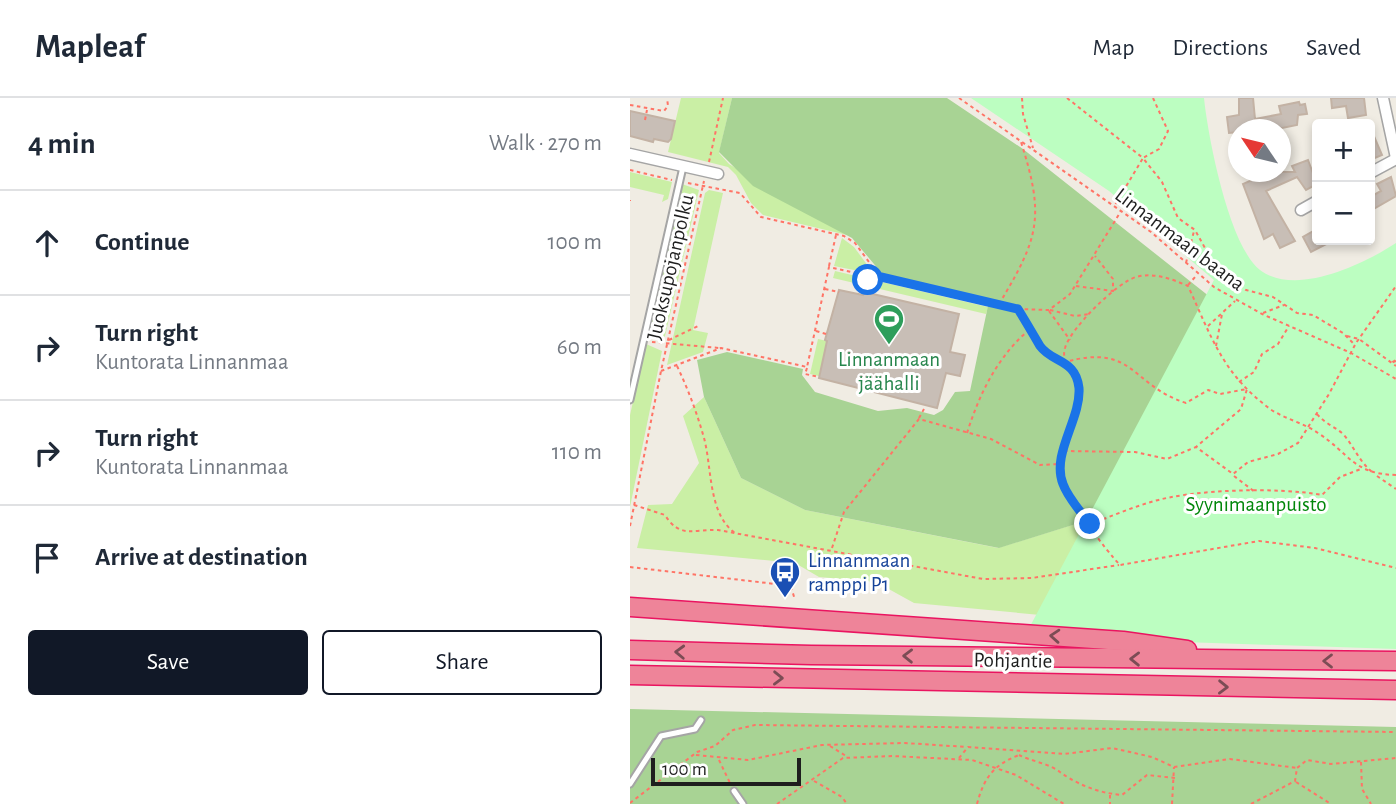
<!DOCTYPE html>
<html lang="en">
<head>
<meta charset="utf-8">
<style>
  :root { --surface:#fff; --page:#f2f2f3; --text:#1f2937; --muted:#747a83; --line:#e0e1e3; --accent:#111827 }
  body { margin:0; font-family:"Alegreya Sans",sans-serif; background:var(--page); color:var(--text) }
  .controls { position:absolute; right:21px; top:21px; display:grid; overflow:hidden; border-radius:7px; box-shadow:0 4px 10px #0003 }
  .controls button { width:63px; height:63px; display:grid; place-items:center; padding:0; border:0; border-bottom:2px solid var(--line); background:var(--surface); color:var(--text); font:35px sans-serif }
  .compass { position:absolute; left:598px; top:21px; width:63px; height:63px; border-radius:50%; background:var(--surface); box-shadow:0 4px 10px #0003; rotate:305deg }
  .scale { position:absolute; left:21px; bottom:18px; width:150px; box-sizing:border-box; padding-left:7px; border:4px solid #1e1e1e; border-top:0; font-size:19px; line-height:24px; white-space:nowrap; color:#1e1e1e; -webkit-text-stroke:5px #fff; paint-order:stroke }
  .stop { position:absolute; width:21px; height:21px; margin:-16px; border:5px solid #1a73e8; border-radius:50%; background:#fff }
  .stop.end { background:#1a73e8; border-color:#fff; box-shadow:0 2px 7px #0008 }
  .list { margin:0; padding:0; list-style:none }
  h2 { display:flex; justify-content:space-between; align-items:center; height:91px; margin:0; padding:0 28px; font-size:30px }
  h2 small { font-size:23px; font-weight:400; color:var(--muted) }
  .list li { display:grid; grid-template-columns:46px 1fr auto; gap:21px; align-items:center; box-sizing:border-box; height:105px; padding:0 28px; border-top:2px solid var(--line) }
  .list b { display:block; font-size:26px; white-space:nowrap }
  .list p { margin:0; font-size:23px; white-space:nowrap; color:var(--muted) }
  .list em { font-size:23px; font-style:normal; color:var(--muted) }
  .actions { display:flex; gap:14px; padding:21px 28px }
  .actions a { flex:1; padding:16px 0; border:2px solid var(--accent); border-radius:7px; text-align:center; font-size:24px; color:var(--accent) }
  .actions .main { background:var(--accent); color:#fff }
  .icon { flex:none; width:38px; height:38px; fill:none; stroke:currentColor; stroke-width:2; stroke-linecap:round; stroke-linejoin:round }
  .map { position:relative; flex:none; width:766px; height:706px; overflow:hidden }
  header { display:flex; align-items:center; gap:42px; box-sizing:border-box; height:98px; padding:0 35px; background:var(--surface); border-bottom:2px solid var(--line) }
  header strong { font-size:33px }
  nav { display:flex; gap:38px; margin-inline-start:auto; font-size:24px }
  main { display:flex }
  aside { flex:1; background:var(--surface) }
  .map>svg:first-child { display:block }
</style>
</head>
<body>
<header>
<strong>Mapleaf</strong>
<nav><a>Map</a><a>Directions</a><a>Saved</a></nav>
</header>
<main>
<aside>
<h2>4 min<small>Walk · 270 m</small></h2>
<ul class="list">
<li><svg class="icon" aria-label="ahead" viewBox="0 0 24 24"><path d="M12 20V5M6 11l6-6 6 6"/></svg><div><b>Continue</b></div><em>100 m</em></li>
<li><svg class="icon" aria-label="right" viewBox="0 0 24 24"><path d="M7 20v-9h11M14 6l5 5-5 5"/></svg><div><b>Turn right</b><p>Kuntorata Linnanmaa</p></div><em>60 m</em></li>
<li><svg class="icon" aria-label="right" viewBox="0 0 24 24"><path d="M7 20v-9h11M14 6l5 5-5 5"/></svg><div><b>Turn right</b><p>Kuntorata Linnanmaa</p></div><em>110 m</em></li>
<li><svg class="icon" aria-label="arrive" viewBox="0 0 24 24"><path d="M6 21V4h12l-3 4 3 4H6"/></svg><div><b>Arrive at destination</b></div></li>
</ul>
<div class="actions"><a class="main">Save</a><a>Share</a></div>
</aside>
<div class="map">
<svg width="766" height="706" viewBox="0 0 766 706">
  <rect width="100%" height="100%" fill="#f0ece3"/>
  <g fill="#caefa5">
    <polygon points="51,0 102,0 89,55 99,66 217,137 133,117 121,105 106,77 98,69 38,54"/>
    <polygon points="0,74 42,84 38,101 32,104 34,97 0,89"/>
    <polygon points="52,86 69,92 35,238 32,241 18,238"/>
    <polygon points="79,92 93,95 63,232 78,235 73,254 37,267 75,95"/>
    <polygon points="212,140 224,149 244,176 204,168"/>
    <polygon points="205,173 358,209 356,216 203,180"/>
    <polygon points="188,241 197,243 189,278 180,276"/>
    <polygon points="16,246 32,253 0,409 0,317"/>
    <polygon points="74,299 111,380 175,412 368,450 564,389 421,518 284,505 246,484 189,479 165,465 7,450 18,407 42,406 69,365 53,318"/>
  </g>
  <g fill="#a8d394">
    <polygon points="102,0 317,0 393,51 599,214 564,389 369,450 175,412 111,380 74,299 67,262 97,254 173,271 172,277 185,294 248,313 277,310 304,317 313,312 325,294 340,293 359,203 255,179 222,140 123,88 89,54"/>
    <polygon points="0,611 766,629 766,706 0,706"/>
  </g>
  <path fill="#bcfec1" d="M 341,0 L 574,0 C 578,39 599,148 630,172 C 666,199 734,166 766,145 L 766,551 L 493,542 L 397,534 L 584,182 L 479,93 Z"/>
  <g fill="#c8beb6" stroke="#c3b2a4" stroke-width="2">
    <polygon points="609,0 623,0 625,21 651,16 649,8 669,4 670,7 675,6 677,16 668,17 667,27 642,32 608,32 608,34 599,35 597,19 609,17"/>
    <polygon points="701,0 734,0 736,17 718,20 716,8 702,10"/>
    <polygon points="0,13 45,23 41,41 38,44 24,41 23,44 0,38"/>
    <polygon points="740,29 752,57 740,62"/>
    <polygon points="678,62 687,86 676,92 667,79 636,93 665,143 650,150 643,136 634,141 613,86 640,74 665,74 662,68"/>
    <polygon points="761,79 766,98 740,113 740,99 751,93 747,86"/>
    <polygon points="687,131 687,142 704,142 681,154 673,139"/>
    <polygon points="209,192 233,197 234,194 329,216 320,254 335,257 330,278 316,275 307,310 189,280 197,243 195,242"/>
  </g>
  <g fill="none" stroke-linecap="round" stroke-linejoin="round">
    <g stroke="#a5a5a5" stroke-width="9">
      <g id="lane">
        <polyline points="0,302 53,69"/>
        <polyline points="0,686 31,638 65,631 71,622"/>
        <polyline points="104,693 113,706"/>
      </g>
    </g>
    <g stroke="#a5a5a5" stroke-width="13">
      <g id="street">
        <polyline points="753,0 766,60"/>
        <polyline points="0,56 88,76"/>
        <polyline points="740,75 766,61"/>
        <polyline points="671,112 687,103"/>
      </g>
    </g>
    <g stroke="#ea1460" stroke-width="21">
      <g id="highway">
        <polyline points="0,509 493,543 557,552"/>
        <polyline points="0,552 181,557 766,563"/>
        <polyline points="0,577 766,592"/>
      </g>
    </g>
    <g stroke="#ff7466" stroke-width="2" stroke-dasharray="3.5 3.5" stroke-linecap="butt">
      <polyline points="329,0 521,134 584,189 632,216 721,255 766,281"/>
      <polyline points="392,0 393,16 403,50"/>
      <polyline points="437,0 513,60 485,107"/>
      <polyline points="523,0 538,33 529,51 513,60 532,84 548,120 565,132 585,168 616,192 643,199 667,215 683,217 713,235 724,246"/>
      <polyline points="0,7 34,13 38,8 37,0"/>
      <polyline points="15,22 17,12"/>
      <polyline points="79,64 93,0"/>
      <polyline points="0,72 42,82"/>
      <polyline points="58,85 110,95 131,119 214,138 225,145 250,179"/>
      <polyline points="0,103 0,102"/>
      <polyline points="556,165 564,133"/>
      <polyline points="199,168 206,137"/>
      <polyline points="225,187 250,180"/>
      <polyline points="558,187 566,178"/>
      <polyline points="446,188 483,193 483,181 465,158"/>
      <polyline points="195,191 209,194"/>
      <path d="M 369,206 C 409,140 415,119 391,44"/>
      <path d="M 388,212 L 411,250 L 435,264 C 505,245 500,287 556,305 L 578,292 L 590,296 L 617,291 L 611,311 L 566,349"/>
      <polyline points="420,212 445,218 459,216"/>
      <polyline points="419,213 440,242"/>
      <polyline points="633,215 654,207"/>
      <polyline points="578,228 605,203"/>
      <polyline points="186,233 196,236"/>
      <polyline points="717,238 729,241 766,268"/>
      <polyline points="39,242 68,228"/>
      <polyline points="22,244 89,250"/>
      <polyline points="586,248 592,216"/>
      <polyline points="766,263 761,265 766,262"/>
      <path d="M 47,268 C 58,291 67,315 74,340 C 82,369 78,416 105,435"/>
      <polyline points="177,270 175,276 189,279"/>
      <polyline points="31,273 91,250 177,269 199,169 388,211 419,212 440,196 491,113"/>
      <polyline points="609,284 624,274 632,256 648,246 659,228"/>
      <path d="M 687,316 C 695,326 706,329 714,337 C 724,349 729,363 742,374"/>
      <polyline points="289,320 294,311"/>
      <path d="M 337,335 C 350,294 368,258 400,231"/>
      <polyline points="434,353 505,354 537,361 566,349 603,376 618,364 648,356 668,345 699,296 726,245 766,188"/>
      <path d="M 766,377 C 723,376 720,356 688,335 C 674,325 655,321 640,311 C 592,275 582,240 558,188 C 542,181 524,174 506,179 C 486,185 440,231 435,250 C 430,265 447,275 449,289 C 450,297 448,308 446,316 C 442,338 427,360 432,383 C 436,399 477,454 490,467 L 629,443 L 685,450 L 766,470"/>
      <polyline points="604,378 625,394"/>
      <polyline points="747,378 766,391"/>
      <path d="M 4,407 L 35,417 C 50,441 63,431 88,432 L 353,481 L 402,480 L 489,467"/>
      <path d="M 460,426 C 480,419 500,410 521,404 C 562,391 650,389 692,397 L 710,379 L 731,371"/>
      <polyline points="0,428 31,273 74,83"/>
      <polyline points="202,450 214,414 289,321 361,341 410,367 431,366"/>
      <polyline points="0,469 154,487 162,492 165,502"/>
      <polyline points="200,648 216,658"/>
      <polyline points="66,657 118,662 192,647 275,645 337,649"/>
      <path d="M 389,657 C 401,663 420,666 430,674 C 448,687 469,695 492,697 L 517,677 L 545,680"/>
      <polyline points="329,660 338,649 434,656 482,650 522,659 544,669 600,661 667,670"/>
      <polyline points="89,662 100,685"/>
      <polyline points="731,664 732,691 741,706"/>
      <polyline points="184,683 212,699 217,706"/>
      <polyline points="666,684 701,706"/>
      <polyline points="480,697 480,706"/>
      <polyline points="0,705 67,654 85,648 103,632 125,627 766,634"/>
      <polyline points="147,706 213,660 262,658 342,662 386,677 434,706"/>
      <path d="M 347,706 C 354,680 363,667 389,657"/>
      <polyline points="542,706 544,669"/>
      <polyline points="621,706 665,683 667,670 677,662 701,666 766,660"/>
    </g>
    <use href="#lane" stroke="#fff" stroke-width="5"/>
    <use href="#street" stroke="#fff" stroke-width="10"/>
    <use href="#highway" stroke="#ee8499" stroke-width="18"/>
  </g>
  <defs><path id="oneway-chevron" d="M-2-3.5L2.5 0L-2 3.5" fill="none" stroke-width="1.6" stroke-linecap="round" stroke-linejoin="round" transform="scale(1.75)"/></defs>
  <g stroke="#7c4c55">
    <use href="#oneway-chevron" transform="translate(425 538) rotate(-176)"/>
    <use href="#oneway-chevron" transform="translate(50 554) rotate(-178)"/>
    <use href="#oneway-chevron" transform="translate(278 558) rotate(-179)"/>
    <use href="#oneway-chevron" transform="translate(505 561) rotate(-179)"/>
    <use href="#oneway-chevron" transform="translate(698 563) rotate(-180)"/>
    <use href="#oneway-chevron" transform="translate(148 580) rotate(1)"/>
    <use href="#oneway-chevron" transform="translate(593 589) rotate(1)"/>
  </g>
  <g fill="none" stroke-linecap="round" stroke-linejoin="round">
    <path stroke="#1a73e8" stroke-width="9" d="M 238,182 L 251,179 L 388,211 C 396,224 403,236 410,248 C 422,265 446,261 449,290 C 451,321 421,356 433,386 C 438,400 451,414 460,426"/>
  </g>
  <defs>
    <g id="stadium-pin" transform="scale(1.575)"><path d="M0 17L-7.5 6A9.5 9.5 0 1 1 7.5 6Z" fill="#2e9e5b" stroke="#fff"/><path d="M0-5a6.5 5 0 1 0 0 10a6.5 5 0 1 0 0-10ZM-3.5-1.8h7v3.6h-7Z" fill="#fff"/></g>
    <g id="bus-pin" transform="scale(1.575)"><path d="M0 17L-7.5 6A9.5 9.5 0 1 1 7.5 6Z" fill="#1a4fb4" stroke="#fff"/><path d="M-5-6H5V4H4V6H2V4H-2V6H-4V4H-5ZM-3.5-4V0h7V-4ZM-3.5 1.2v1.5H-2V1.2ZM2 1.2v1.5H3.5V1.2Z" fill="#fff"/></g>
  </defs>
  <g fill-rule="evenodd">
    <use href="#stadium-pin" x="259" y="221"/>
    <use href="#bus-pin" x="155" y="474"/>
  </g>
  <g text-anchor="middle" stroke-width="6" stroke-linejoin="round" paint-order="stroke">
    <g font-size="21" fill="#1e1e1e" stroke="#fff">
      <text transform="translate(550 141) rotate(37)" y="7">Linnanmaan baana</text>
      <text transform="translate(40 169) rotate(-77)" y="7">Juoksupojanpolku</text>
      <text transform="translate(383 562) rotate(1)" y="7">Pohjantie</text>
    </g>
    <g font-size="21" fill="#27864d" stroke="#fff">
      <text x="259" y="268">Linnanmaan<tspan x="259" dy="24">jäähalli</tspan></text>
    </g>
    <g font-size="21" fill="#02870b" stroke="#fff">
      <text x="626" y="413">Syynimaanpuisto</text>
    </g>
    <g font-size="21" fill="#164399" stroke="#fff" text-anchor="start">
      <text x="178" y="469">Linnanmaan<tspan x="178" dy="24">ramppi P1</tspan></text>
    </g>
  </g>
</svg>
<div class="controls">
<button>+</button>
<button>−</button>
</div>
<svg class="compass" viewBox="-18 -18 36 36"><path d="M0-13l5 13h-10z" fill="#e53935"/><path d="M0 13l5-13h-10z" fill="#747a83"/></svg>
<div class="scale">100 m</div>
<div class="stop" style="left:238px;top:182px"></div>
<div class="stop end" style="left:460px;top:426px"></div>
</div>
</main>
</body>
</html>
